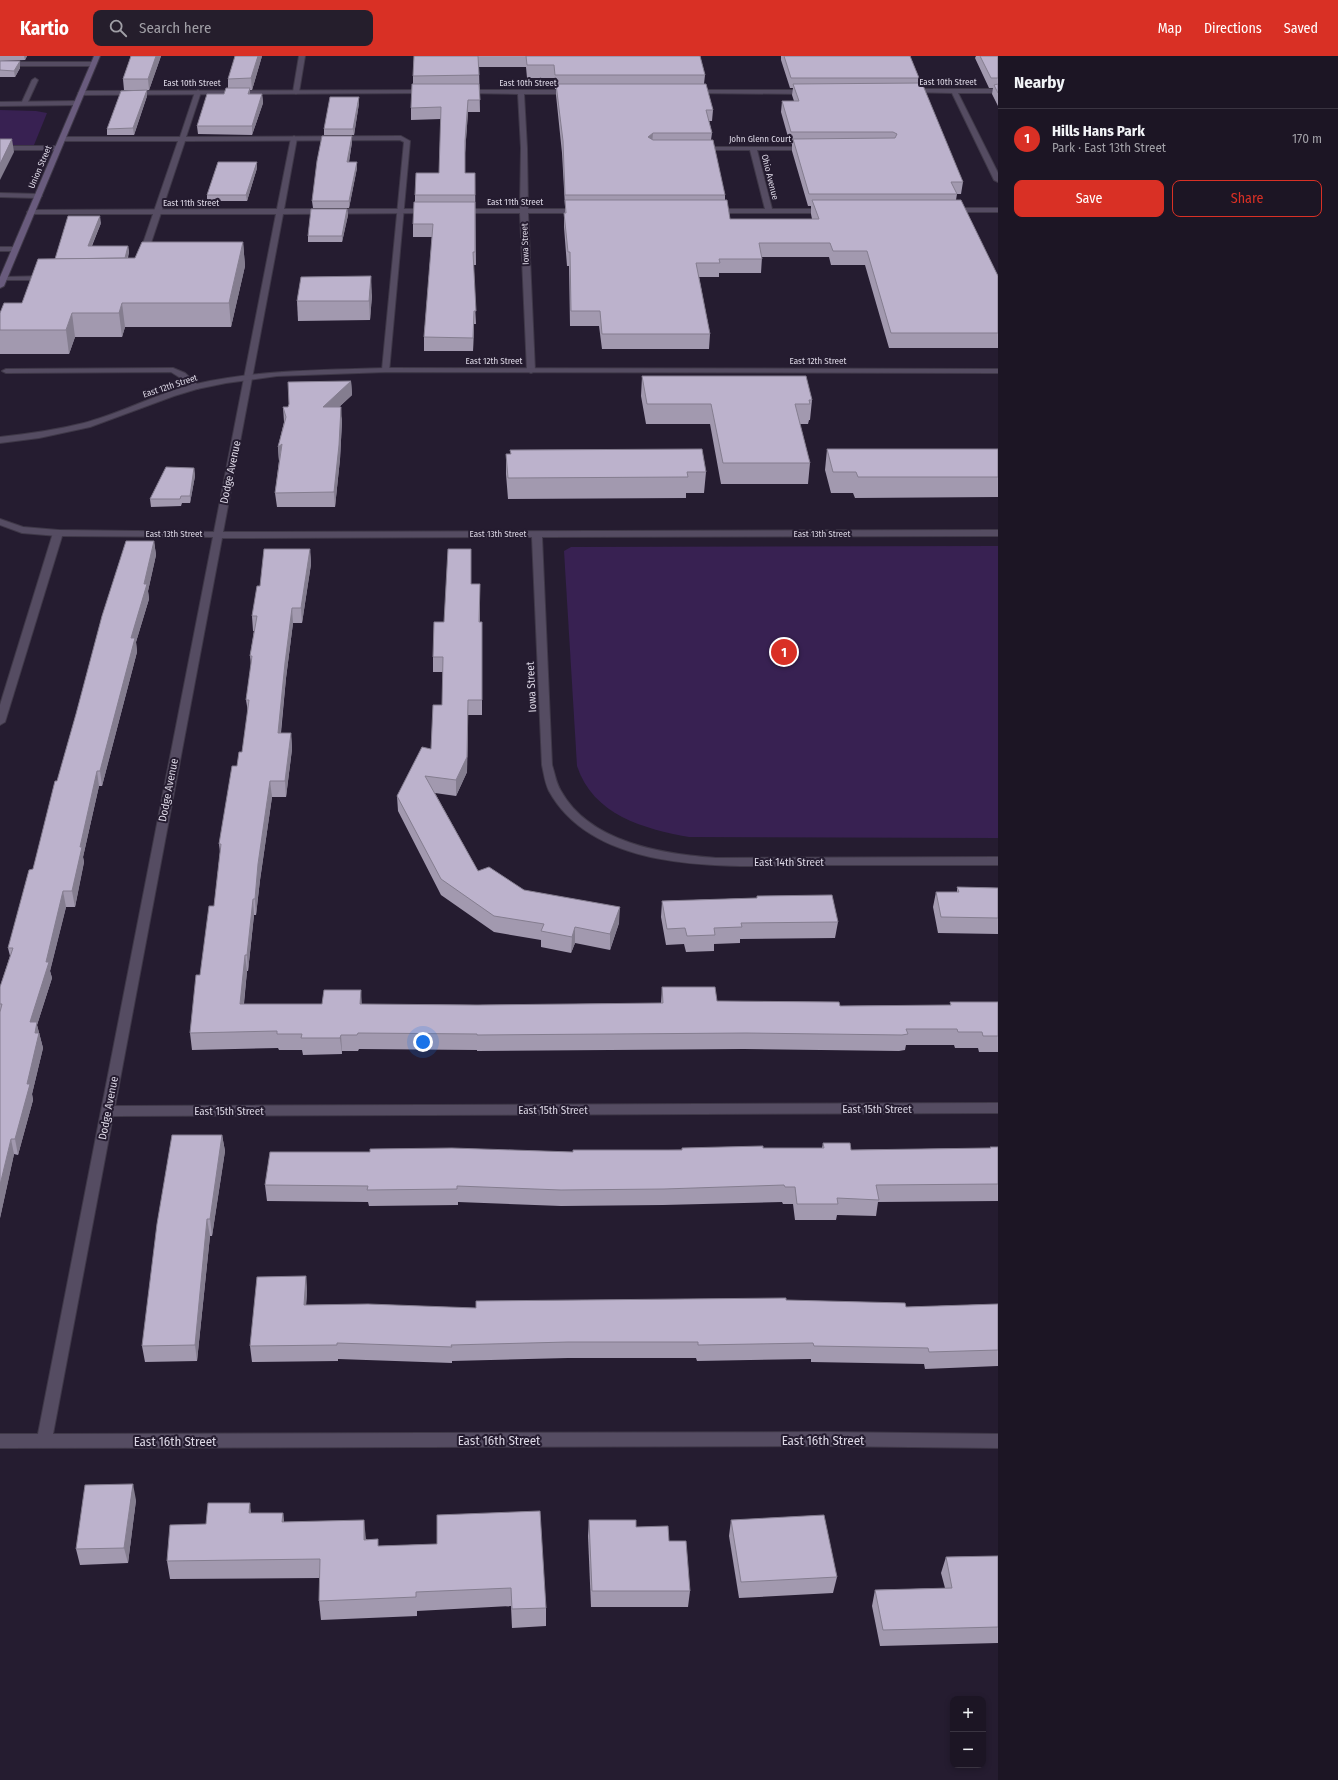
<!DOCTYPE html>
<html lang="en">
<head>
<meta charset="utf-8">
<style>
  :root { --surface:#1c1524; --page:#251e2c; --text:#f1f3f6; --muted:#a09fa6; --line:#3a3441; --accent:#d93025 }
  body { margin:0; font-family:"Fira Sans Condensed",sans-serif; background:var(--page); color:var(--text) }
  .controls { position:absolute; right:12px; bottom:12px; display:grid; overflow:hidden; border-radius:8px; box-shadow:0 2px 6px #0003 }
  .controls button { width:36px; height:36px; display:grid; place-items:center; padding:0; border:0; border-bottom:1px solid var(--line); background:var(--surface); color:var(--text); font:20px sans-serif }
  .you { position:absolute; left:423px; top:986px; width:14px; height:14px; margin:-10px; border:3px solid #fff; border-radius:50%; background:#1a73e8; box-shadow:0 0 0 6px #1a73e833 }
  .badge { display:grid; place-items:center; width:26px; height:26px; border-radius:50%; background:var(--accent); color:#fff; font-size:13px; font-weight:700 }
  .pin { position:absolute; translate:-50% -50%; border:2px solid #fff; box-shadow:0 1px 4px #0006 }
  .list { margin:0; padding:0; list-style:none }
  h2 { display:flex; justify-content:space-between; align-items:center; height:52px; margin:0; padding:0 16px; font-size:17px }
  h2 small { font-size:13px; font-weight:400; color:var(--muted) }
  .list li { display:grid; grid-template-columns:26px 1fr auto; gap:12px; align-items:center; box-sizing:border-box; height:60px; padding:0 16px; border-top:1px solid var(--line) }
  .list b { display:block; font-size:15px; white-space:nowrap }
  .list p { margin:0; font-size:13px; white-space:nowrap; color:var(--muted) }
  .list em { font-size:13px; font-style:normal; color:var(--muted) }
  .actions { display:flex; gap:8px; padding:12px 16px }
  .actions a { flex:1; padding:9px 0; border:1px solid var(--accent); border-radius:8px; text-align:center; font-size:14px; color:var(--accent) }
  .actions .main { background:var(--accent); color:#fff }
  .icon { flex:none; width:22px; height:22px; fill:none; stroke:currentColor; stroke-width:2; stroke-linecap:round; stroke-linejoin:round }
  .map { position:relative; flex:none; width:998px; height:1724px; overflow:hidden }
  header { display:flex; align-items:center; gap:24px; box-sizing:border-box; height:56px; padding:0 20px; background:var(--accent); color:#fff }
  header strong { font-size:19px }
  nav { display:flex; gap:22px; margin-inline-start:auto; font-size:14px }
  .search { width:280px; height:36px; background:var(--page); display:flex; align-items:center; gap:10px; box-sizing:border-box; padding:0 14px; border-radius:8px; color:var(--muted); font-size:15px }
  main { display:flex }
  aside { flex:1; background:var(--surface) }
  .map>svg:first-child { display:block }
</style>
</head>
<body>
<header>
<strong>Kartio</strong>
<div class="search"><svg class="icon" aria-label="search" viewBox="0 0 24 24"><circle cx="10" cy="10" r="6"/><path d="M15 15l6 6"/></svg>Search here</div>
<nav><a>Map</a><a>Directions</a><a>Saved</a></nav>
</header>
<main>
<div class="map">
<svg width="998" height="1724" viewBox="0 0 998 1724">
  <rect width="100%" height="100%" fill="#251c30"/>
  <g fill="#382152">
    <polygon points="0,54 36,55 47,57 34,89 0,89"/>
    <path d="M 998,490 L 998,782 L 689,781 C 644,773 593,759 577,710 L 564,495 L 571,491 Z"/>
  </g>
  <g fill="none" stroke-linecap="round" stroke-linejoin="round">
    <g stroke="#3f3848" stroke-width="2">
      <g id="service">
        <polygon points="299,0 305,0 299,36 296,38 293,36"/>
        <polygon points="0,6 93,6 96,8 93,10 0,10"/>
        <polygon points="35,22 38,24 27,48 22,49 21,48 32,24"/>
        <polygon points="198,34 201,36 186,81 401,80 410,85 389,316 383,316 382,314 404,86 400,84 185,85 146,202 142,204 138,202 178,85 62,85 59,83 62,81 180,81 195,36"/>
        <polygon points="0,90 58,90 61,92 58,94 0,94"/>
        <polygon points="0,191 15,191 19,193 15,195 0,195"/>
        <polygon points="47,220 50,220 50,224 0,224 0,221 3,221"/>
        <polygon points="173,312 185,317 198,329 198,333 192,333 179,321 171,316 6,317 2,315 6,313"/>
        <polygon points="58,474 63,477 5,666 0,669 0,649 53,477"/>
      </g>
    </g>
    <g stroke="#3f3848" stroke-width="2">
      <g id="minor">
        <polygon points="908,33 998,33 998,37 958,37 998,117 998,126 994,124 952,37 906,36 906,34"/>
        <polygon points="428,34 430,35 430,37 81,39 78,37 81,35"/>
        <polygon points="464,34 572,34 575,36 572,38 524,38 527,92 528,153 582,153 586,155 582,157 528,157 535,315 531,317 527,315 520,157 458,157 454,155 458,153 520,153 521,92 518,38 462,37 462,35"/>
        <polygon points="692,34 808,34 811,36 808,38 690,37 689,36"/>
        <polygon points="0,46 77,45 80,47 77,49 0,50"/>
        <path d="M 294,80 L 297,82 L 284,153 L 430,153 L 434,155 L 430,157 L 283,158 L 223,476 L 998,474 L 998,480 L 542,481 L 552,709 C 555,718 556,727 561,735 C 590,787 663,798 716,802 L 998,801 L 998,809 C 939,809 881,809 822,809 C 739,810 597,822 549,735 C 545,727 544,718 542,709 L 532,481 L 222,482 L 115,1050 L 998,1047 L 998,1057 L 113,1060 L 53,1378 L 823,1376 L 998,1378 L 998,1392 L 823,1390 L 0,1392 L 0,1378 L 38,1378 L 213,481 L 58,480 L 22,477 L 0,469 L 0,463 L 23,471 L 58,474 L 214,476 L 276,158 L 31,158 L 27,156 L 31,154 L 277,153 L 291,82 Z"/>
        <polygon points="697,91 810,91 811,92 808,94 757,94 772,153 826,153 830,155 826,157 709,157 708,155 712,153 765,153 750,94 699,94 696,92"/>
        <polygon points="0,137 38,138 42,140 38,142 0,141"/>
        <polygon points="947,152 998,152 998,156 950,156 946,154"/>
      </g>
    </g>
    <g stroke="#3f3848" stroke-width="2">
      <path id="tertiary" d="M 386,312 L 998,313 L 998,317 L 386,316 L 277,320 L 226,327 L 197,333 L 174,340 L 90,371 L 39,382 L 0,387 L 0,381 C 28,378 56,374 84,367 C 122,357 157,337 196,328 C 258,314 322,314 386,312 Z"/>
    </g>
    <g stroke="#3f3848" stroke-width="2">
      <polygon id="secondary" points="94,0 100,0 4,230 0,232 0,221"/>
    </g>
    <use href="#service" fill="#554c62" fill-rule="evenodd"/>
    <use href="#minor" fill="#554c62" fill-rule="evenodd"/>
    <use href="#tertiary" fill="#554c62" fill-rule="evenodd"/>
    <use href="#secondary" fill="#695b7d" fill-rule="evenodd"/>
  </g>
  <g fill="#a299af">
    <polygon points="0,0 27,0 25,4 0,5"/>
    <polygon points="131,0 161,0 149,34 124,34 123,23"/>
    <polygon points="262,0 252,34 250,34 250,38 262,38 263,47 252,79 198,78 197,70 224,38 228,32 228,23"/>
    <polygon points="414,0 700,0 705,19 704,28 713,54 712,65 709,65 712,77 711,84 725,139 725,144 730,163 812,163 811,158 811,150 808,150 792,95 792,88 790,88 781,56 782,45 794,45 792,39 793,32 790,32 781,4 781,0 910,0 919,22 918,27 963,126 961,138 957,138 956,144 998,220 998,292 889,292 865,209 831,209 829,201 762,201 761,217 719,217 719,221 699,221 710,278 709,293 602,293 599,270 570,270 569,210 567,210 564,171 564,157 565,157 565,151 562,97 556,39 556,33 555,33 554,22 527,22 526,11 479,11 480,56 468,56 465,97 465,117 475,117 476,209 473,209 476,268 474,268 473,295 424,295 424,281 432,181 413,181 413,168 415,146 415,139 439,117 441,63 411,64 411,52 413,28 413,20"/>
    <polygon points="976,0 998,0 998,50 992,38 993,32 989,32 975,2"/>
    <polygon points="0,5 20,5 20,12 15,21 0,21"/>
    <polygon points="147,40 134,79 107,79 107,73"/>
    <polygon points="359,47 354,79 324,79 324,73"/>
    <polygon points="352,86 349,106 357,112 349,152 313,152 312,145"/>
    <polygon points="257,112 247,145 207,145 207,139"/>
    <polygon points="347,153 348,159 342,186 308,186 308,180"/>
    <polygon points="101,167 92,190 128,190 129,196 128,202 135,202 243,186 245,210 231,271 125,271 122,281 75,281 69,298 0,298 0,257 22,247 55,203"/>
    <polygon points="372,239 370,264 298,265 297,245"/>
    <polygon points="642,320 812,344 810,364 809,364 808,368 800,368 810,407 808,428 721,428 710,368 646,368 641,340"/>
    <polygon points="351,325 352,339 339,351 342,365 340,403 335,451 277,451 275,437 279,405 278,391 284,366 283,351 288,351"/>
    <polygon points="827,393 998,393 998,441 855,442 853,437 831,437 825,414"/>
    <polygon points="506,398 706,416 704,437 686,437 686,442 508,443 506,418"/>
    <polygon points="194,412 195,420 190,447 182,447 181,450 151,451 150,443"/>
    <polygon points="154,485 156,499 148,535 149,543 136,586 137,596 102,730 99,730 83,801 84,806 75,851 66,851 50,915 52,922 37,969 43,992 32,1038 33,1044 18,1099 14,1098 0,1162 0,931 10,900 8,892 33,813 57,725"/>
    <polygon points="310,493 311,508 302,567 293,567 286,622 281,677 291,677 292,693 286,741 272,741 260,824 256,859 254,859 248,915 247,915 244,948 477,949 661,947 662,931 717,945 840,950 950,949 950,946 998,946 998,996 979,996 978,992 955,992 954,989 906,989 905,994 899,995 744,993 477,995 477,994 359,993 358,995 342,995 342,998 303,999 302,994 279,994 278,992 192,994 190,977 200,919 214,850 220,796 219,788 237,710 242,696 248,656 246,644 251,609 250,600 254,575 253,575 252,560 260,530"/>
    <polygon points="471,528 480,528 480,566 482,566 482,659 468,659 467,716 456,740 435,737 478,815 524,834 619,867 610,894 575,887 571,897 541,891 541,884 494,876 441,839 398,755 397,740 431,693 442,649 443,616 433,616 433,601 444,566"/>
    <polygon points="957,831 998,832 998,878 938,877 933,851 936,836 957,836"/>
    <polygon points="757,840 838,866 835,882 740,883 740,887 714,888 714,895 686,896 684,888 666,889 661,861 662,845 757,842"/>
    <polygon points="222,1079 225,1095 212,1180 210,1180 197,1305 145,1306 142,1290"/>
    <polygon points="823,1087 851,1094 990,1092 990,1091 998,1091 998,1145 878,1146 876,1160 837,1159 836,1164 795,1164 793,1148 783,1148 782,1146 663,1149 561,1150 458,1146 458,1149 369,1150 368,1146 267,1145 265,1129 573,1096 763,1092 822,1092"/>
    <polygon points="306,1220 307,1236 306,1249 476,1252 786,1244 906,1251 998,1248 998,1310 925,1313 924,1308 811,1306 811,1303 697,1305 696,1302 568,1302 452,1305 452,1307 338,1303 338,1305 252,1306 250,1290"/>
    <polygon points="136,1444 128,1507 80,1509 76,1493"/>
    <polygon points="251,1457 283,1457 284,1466 366,1483 379,1490 437,1488 546,1552 546,1570 512,1572 511,1550 417,1555 417,1560 321,1564 319,1545 320,1522 170,1523 167,1505 206,1468"/>
    <polygon points="589,1464 636,1471 669,1485 690,1535 688,1551 591,1551 588,1480"/>
    <polygon points="731,1464 837,1521 833,1537 739,1542 729,1480"/>
    <polygon points="998,1500 998,1587 880,1590 872,1550 875,1534 945,1532 941,1517 946,1501"/>
  </g>
  <g fill="#847d8f">
    <polygon points="24,0 27,0 25,4"/>
    <polygon points="156,0 161,0 149,34 148,23"/>
    <polygon points="258,0 262,0 252,34 251,22"/>
    <polygon points="20,5 20,12 15,21 14,15"/>
    <polygon points="250,32 250,40 248,38"/>
    <polygon points="147,34 147,40 134,79 133,72"/>
    <polygon points="262,38 263,47 252,79 252,70"/>
    <polygon points="359,41 359,47 354,79 353,73"/>
    <polygon points="468,44 468,56 465,97 465,85"/>
    <polygon points="653,77 652,88 648,81"/>
    <polygon points="352,80 352,86 348,112 347,106"/>
    <polygon points="12,83 14,96 0,124 0,108"/>
    <polygon points="257,106 257,112 247,145 246,139"/>
    <polygon points="357,106 357,112 349,152 349,145"/>
    <polygon points="347,153 348,159 342,186 342,180"/>
    <polygon points="100,160 101,167 89,196 88,190"/>
    <polygon points="243,186 245,210 231,271 229,247"/>
    <polygon points="128,190 129,196 125,210 124,203"/>
    <polygon points="371,220 372,239 370,264 369,245"/>
    <polygon points="122,247 125,271 122,281 119,257"/>
    <polygon points="474,255 474,268 473,295 473,282"/>
    <polygon points="72,257 75,281 69,298 66,274"/>
    <polygon points="351,325 352,339 324,365 323,351"/>
    <polygon points="341,351 342,365 340,403 335,451 334,436"/>
    <polygon points="282,388 279,405 278,391"/>
    <polygon points="194,412 195,420 190,447 190,440"/>
    <polygon points="154,485 156,499 148,535 149,543 136,586 137,596 102,730 100,715"/>
    <polygon points="310,493 311,508 302,567 301,552"/>
    <polygon points="480,528 480,543 479,581 479,566"/>
    <polygon points="292,552 293,567 286,622 279,693 278,677 285,607"/>
    <polygon points="468,644 467,716 456,740 456,724"/>
    <polygon points="291,677 292,693 286,741 285,725"/>
    <polygon points="97,715 99,730 83,801 84,806 75,851 72,835 80,791"/>
    <polygon points="270,725 272,741 260,824 256,859 255,843 258,808"/>
    <polygon points="63,835 66,851 50,915 52,922 37,969 43,992 32,1038 33,1044 18,1099 15,1083 27,1028 30,966"/>
    <polygon points="253,843 254,859 248,915 247,899"/>
    <polygon points="620,851 619,867 610,894 610,878"/>
    <polygon points="575,871 575,887 571,897 572,881"/>
    <polygon points="245,899 247,915 242,964 240,948"/>
    <polygon points="361,934 362,950 360,948"/>
    <polygon points="341,979 342,995 342,998 340,982"/>
    <polygon points="222,1079 225,1095 212,1180 210,1163"/>
    <polygon points="11,1083 14,1098 0,1162 0,1129"/>
    <polygon points="207,1163 210,1180 197,1305 195,1289"/>
    <polygon points="306,1220 307,1236 305,1265 304,1249"/>
    <polygon points="133,1428 136,1444 128,1507 124,1492"/>
    <polygon points="250,1447 252,1466 249,1457"/>
    <polygon points="283,1457 285,1476 282,1466"/>
    <polygon points="364,1464 366,1483 365,1502 364,1484"/>
  </g>
  <g fill="#bcb2cc" stroke="#847d8f">
    <polygon points="131,0 156,0 148,23 123,23"/>
    <polygon points="235,0 258,0 251,22 228,23"/>
    <polygon points="414,0 478,0 479,19 413,20"/>
    <polygon points="526,0 700,0 705,19 555,19 554,9 527,9"/>
    <polygon points="784,0 910,0 919,22 791,22"/>
    <polygon points="980,0 998,0 998,22 991,22"/>
    <polygon points="0,5 20,5 14,15 0,14"/>
    <polygon points="922,27 963,126 951,126 957,138 809,138 793,83 895,82 897,78 893,76 791,76 782,45 799,45 793,28"/>
    <polygon points="412,28 479,28 480,44 468,44 465,85 465,117 475,117 475,139 415,139 416,117 439,117 441,51 411,52"/>
    <polygon points="556,28 706,28 713,54 706,54 712,77 653,77 648,81 653,84 713,84 725,139 565,139 563,85"/>
    <polygon points="998,28 998,37 994,29"/>
    <polygon points="226,32 250,32 248,38 262,38 252,70 197,70 207,38 224,38"/>
    <polygon points="147,34 133,72 107,73 121,35"/>
    <polygon points="330,41 359,41 353,73 324,73"/>
    <polygon points="322,80 352,80 347,106 357,106 349,145 312,145 317,105"/>
    <polygon points="0,83 12,83 0,108"/>
    <polygon points="218,106 257,106 246,139 207,139"/>
    <polygon points="565,144 727,144 730,163 819,163 812,144 961,144 998,220 998,277 891,277 867,195 833,195 830,187 759,187 762,203 719,203 720,207 696,207 710,278 602,278 600,255 571,255 570,196 568,196 564,157 566,157"/>
    <polygon points="414,146 475,146 475,196 473,196 476,255 474,255 473,282 424,281 433,168 413,168"/>
    <polygon points="311,153 347,153 342,180 308,180"/>
    <polygon points="68,160 100,160 88,190 128,190 125,202 55,203"/>
    <polygon points="142,186 243,186 229,247 122,247 119,257 72,257 66,274 0,274 0,257 4,247 22,247 38,203 135,202"/>
    <polygon points="371,220 369,245 297,245 301,221"/>
    <polygon points="642,320 806,320 812,344 809,344 810,348 795,348 810,407 723,407 711,348 647,348"/>
    <polygon points="351,325 323,351 341,351 339,389 334,436 275,437 282,388 278,391 286,361 283,351 288,351 289,348 288,326"/>
    <polygon points="702,393 706,416 687,416 688,421 508,422 506,398 511,398 510,394"/>
    <polygon points="827,393 998,393 998,421 858,421 856,416 833,416"/>
    <polygon points="166,411 194,412 190,440 181,440 180,443 150,443"/>
    <polygon points="126,485 154,485 144,528 147,528 131,582 135,582 100,715 97,715 80,791 82,791 72,835 63,835 46,906 49,906 30,966 37,966 35,977 39,977 27,1028 30,1028 15,1083 11,1083 0,1129 0,956 2,948 0,948 0,931 13,892 8,892 29,814 33,813 55,725 57,725 76,658 102,560"/>
    <polygon points="264,493 310,493 301,552 292,552 285,607 278,677 291,677 285,725 270,725 258,808 255,843 253,843 247,899 245,899 240,948 322,948 324,934 361,934 360,948 477,949 663,947 662,931 715,931 717,945 839,946 840,950 951,949 950,946 998,946 998,980 983,980 982,976 958,976 957,973 906,973 908,978 902,979 746,977 477,979 477,978 358,977 357,979 341,979 340,982 301,982 302,978 277,978 277,975 190,977 196,919 200,919 209,850 214,850 221,788 219,788 232,710 237,710 239,696 242,696 249,644 246,644 252,600 250,600 257,560 252,560 257,530 260,530"/>
    <polygon points="448,493 471,493 471,528 480,528 479,566 482,566 482,644 468,644 467,701 456,724 425,720 478,815 489,811 524,834 620,851 610,878 575,871 572,881 541,875 544,868 494,860 441,823 397,740 422,691 431,693 433,649 442,649 443,601 433,601 434,566 444,566"/>
    <polygon points="957,831 998,832 998,862 941,861 936,836 959,836"/>
    <polygon points="832,839 838,866 741,867 742,871 714,872 715,879 687,880 685,872 667,873 662,845 757,842 757,840"/>
    <polygon points="172,1079 222,1079 210,1163 207,1163 195,1289 142,1290 157,1168"/>
    <polygon points="823,1087 850,1087 851,1094 991,1092 990,1091 998,1091 998,1128 876,1129 879,1144 837,1142 838,1148 797,1148 795,1131 785,1131 784,1129 664,1133 561,1134 457,1130 457,1133 367,1134 368,1130 265,1129 270,1096 370,1096 370,1093 452,1092 573,1096 573,1094 682,1094 682,1092 763,1090 763,1092 824,1092"/>
    <polygon points="306,1220 304,1249 368,1248 476,1252 476,1245 786,1242 786,1244 905,1247 906,1251 998,1248 998,1294 929,1296 928,1292 814,1290 813,1287 698,1289 698,1286 568,1286 451,1289 452,1291 337,1287 337,1289 250,1290 257,1221"/>
    <polygon points="133,1428 124,1492 76,1493 85,1429"/>
    <polygon points="208,1447 250,1447 249,1457 283,1457 282,1466 364,1464 364,1484 378,1483 378,1490 437,1488 437,1459 540,1455 546,1552 512,1553 511,1532 416,1536 416,1541 319,1545 320,1503 167,1505 170,1469 206,1468"/>
    <polygon points="824,1459 837,1521 741,1526 731,1464"/>
    <polygon points="589,1464 636,1464 636,1471 668,1470 669,1485 686,1485 690,1535 592,1535"/>
    <polygon points="998,1500 998,1571 883,1574 875,1534 952,1532 946,1501"/>
  </g>
  <g text-anchor="middle" stroke-width="4" stroke-linejoin="round" paint-order="stroke">
    <g font-size="9" fill="#dcd7e5" stroke="#251c30">
      <text x="948" y="29">East 10th Street</text>
      <text x="192" y="30">East 10th Street</text>
      <text x="528" y="30">East 10th Street</text>
      <text x="760" y="86">John Glenn Court</text>
      <text transform="translate(40 111) rotate(-67)" y="3">Union Street</text>
      <text transform="translate(770 121) rotate(76)" y="3">Ohio Avenue</text>
      <text x="515" y="149">East 11th Street</text>
      <text x="191" y="150">East 11th Street</text>
      <text transform="translate(525 188) rotate(-92)" y="3">Iowa Street</text>
      <text x="494" y="308">East 12th Street</text>
      <text x="818" y="308">East 12th Street</text>
      <text transform="translate(170 330) rotate(-18)" y="3">East 12th Street</text>
      <text x="174" y="481">East 13th Street</text>
      <text x="498" y="481">East 13th Street</text>
      <text x="822" y="481">East 13th Street</text>
    </g>
    <g font-size="11" fill="#dcd7e5" stroke="#251c30">
      <text transform="translate(230 416) rotate(-78)" y="4">Dodge Avenue</text>
      <text transform="translate(531 631) rotate(-93)" y="4">Iowa Street</text>
      <text transform="translate(168 734) rotate(-79)" y="4">Dodge Avenue</text>
      <text x="789" y="810">East 14th Street</text>
      <text transform="translate(108 1052) rotate(-79)" y="4">Dodge Avenue</text>
      <text x="877" y="1057">East 15th Street</text>
      <text x="553" y="1058">East 15th Street</text>
      <text x="229" y="1059">East 15th Street</text>
    </g>
    <g font-size="13" fill="#dcd7e5" stroke="#251c30">
      <text x="499" y="1389">East 16th Street</text>
      <text x="823" y="1389">East 16th Street</text>
      <text x="175" y="1390">East 16th Street</text>
    </g>
  </g>
</svg>
<div class="controls">
<button>+</button>
<button>−</button>
</div>
<div class="you"></div>
<div class="pin badge" style="left:784px;top:596px">1</div>
</div>
<aside>
<h2>Nearby<small></small></h2>
<ul class="list">
<li><span class="badge">1</span><div><b>Hills Hans Park</b><p>Park · East 13th Street</p></div><em>170 m</em></li>
</ul>
<div class="actions"><a class="main">Save</a><a>Share</a></div>
</aside>
</main>
</body>
</html>
